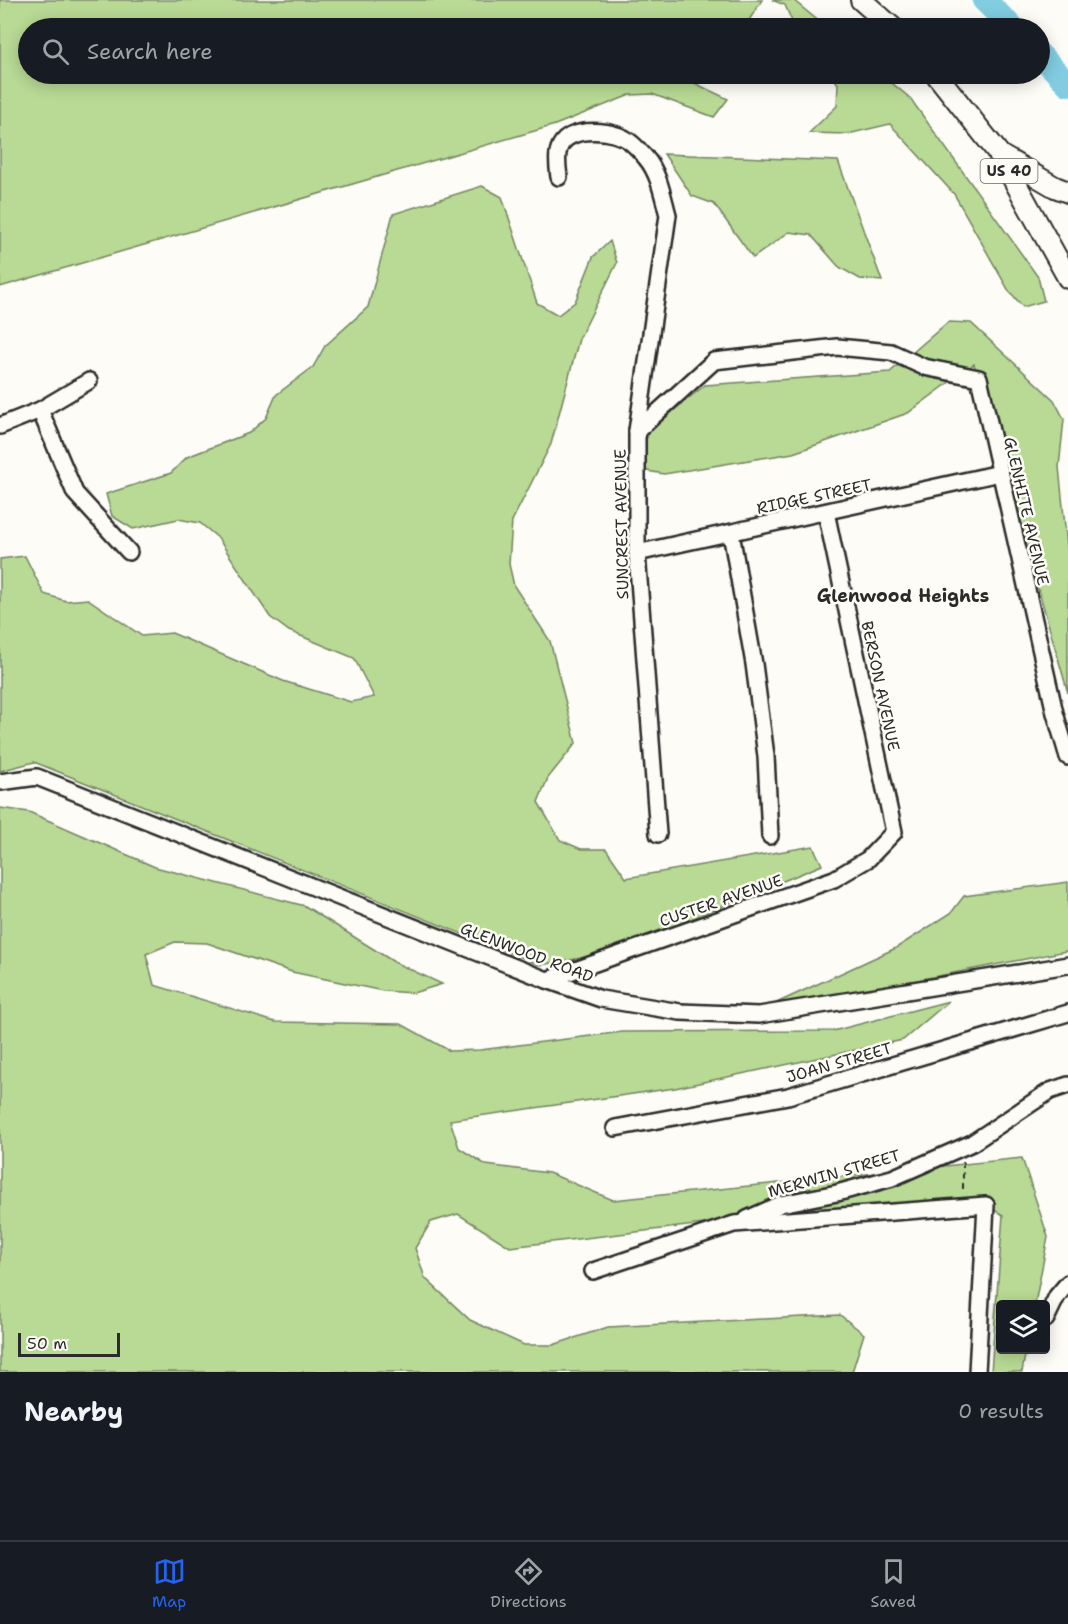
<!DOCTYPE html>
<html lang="en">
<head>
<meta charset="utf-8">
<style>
  :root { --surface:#171b24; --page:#20242c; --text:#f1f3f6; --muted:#9ea1a6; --line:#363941; --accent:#2563eb }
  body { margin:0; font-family:"Shantell Sans",sans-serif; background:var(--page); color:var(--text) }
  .controls { position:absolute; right:18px; bottom:18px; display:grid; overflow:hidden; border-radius:6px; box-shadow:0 3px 15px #0003 }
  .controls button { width:54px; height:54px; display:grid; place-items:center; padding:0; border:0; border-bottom:2px solid var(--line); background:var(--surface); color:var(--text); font:30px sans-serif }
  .scale { position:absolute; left:18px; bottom:15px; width:102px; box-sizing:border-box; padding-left:6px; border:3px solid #2b2b2b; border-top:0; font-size:16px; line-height:21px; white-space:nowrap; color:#2b2b2b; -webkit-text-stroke:4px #fdfcf7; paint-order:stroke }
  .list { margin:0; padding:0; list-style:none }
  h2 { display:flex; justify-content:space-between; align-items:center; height:78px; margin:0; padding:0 24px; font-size:26px }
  h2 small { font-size:20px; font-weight:400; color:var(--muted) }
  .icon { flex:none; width:33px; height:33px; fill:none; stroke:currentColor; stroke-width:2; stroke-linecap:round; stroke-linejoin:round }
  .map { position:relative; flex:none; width:1068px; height:1372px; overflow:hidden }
  .search { position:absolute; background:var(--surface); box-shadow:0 3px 15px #0003; left:18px; right:18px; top:18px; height:66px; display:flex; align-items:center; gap:15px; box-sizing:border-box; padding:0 21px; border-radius:33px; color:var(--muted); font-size:22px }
  .sheet { height:168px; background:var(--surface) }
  nav { display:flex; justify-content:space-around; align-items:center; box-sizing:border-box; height:84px; border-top:2px solid var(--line); background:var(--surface); font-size:16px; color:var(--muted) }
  nav a { display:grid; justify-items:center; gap:3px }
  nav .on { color:var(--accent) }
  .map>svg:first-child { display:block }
</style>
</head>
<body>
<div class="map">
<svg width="1068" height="1372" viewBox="0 0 1068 1372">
  <rect width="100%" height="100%" fill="#fdfcf7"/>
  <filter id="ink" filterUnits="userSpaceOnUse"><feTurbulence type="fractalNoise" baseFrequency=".0167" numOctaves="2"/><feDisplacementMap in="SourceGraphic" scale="12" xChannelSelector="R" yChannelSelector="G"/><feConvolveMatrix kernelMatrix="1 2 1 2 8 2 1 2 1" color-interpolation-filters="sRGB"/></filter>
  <g filter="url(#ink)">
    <g fill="#b8da95" stroke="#728260" stroke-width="1.5">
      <polygon points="0,0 762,0 744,28 28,28 28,74 680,74 686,79 728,99 714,117 652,94 630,95 555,125 0,287"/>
      <polygon points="772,0 793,0 827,28 791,28 793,24 785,5"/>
      <polygon points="831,74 881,74 910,98 1038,277 1044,301 1023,307 1009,291 954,194 890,124 848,134 809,133 837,106 838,84"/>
      <polygon points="664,154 838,161 882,281 860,279 839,267 811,235 789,232 753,258 714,204 692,196"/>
      <polygon points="482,186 502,197 537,303 558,315 575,302 593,257 610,241 617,263 579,339 551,444 512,521 509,564 514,586 550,641 576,743 548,778 538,802 560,840 581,849 606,849 626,878 813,846 822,865 606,954 540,965 34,762 0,771 0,559 25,556 44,594 66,601 88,599 142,636 172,633 283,681 351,702 374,697 354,658 289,631 270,617 218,538 200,523 178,519 133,529 112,516 106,494 171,473 187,457 249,433 266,418 276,395 313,367 325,346 368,307 393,214"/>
      <polygon points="948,322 971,323 1054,400 1064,419 1059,467 1068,556 1068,693 974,364 908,413 793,453 664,474 642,470 642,448 651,429 705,385 890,372"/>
      <polygon points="0,808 29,812 155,867 305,906 394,962 442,984 413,993 383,991 292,972 207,943 175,942 146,954 154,985 275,1022 401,1024 450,1051 480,1050 622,1032 833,1031 949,1001 903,1040 675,1088 450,1120 459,1148 486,1165 549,1173 613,1200 1022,1158 1048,1237 1035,1304 1000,1304 1000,1350 1026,1350 1022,1372 991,1372 1003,1215 977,1200 829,1209 510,1247 458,1214 431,1222 415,1248 425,1278 470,1320 524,1345 553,1345 608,1327 840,1315 864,1334 852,1372 0,1372"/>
      <polygon points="1068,882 1068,950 1066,951 759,1011 896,948 951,913 964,896"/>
    </g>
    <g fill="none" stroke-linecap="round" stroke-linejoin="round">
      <g stroke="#81cce1" stroke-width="24">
        <polyline points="984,0 1013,28"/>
        <polyline points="1040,55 1068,84"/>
      </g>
      <g stroke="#2b2b2b" stroke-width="20">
        <g id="minor">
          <path d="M 559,177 C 558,169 556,157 559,149 C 566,127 605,129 622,137 C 630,140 641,152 646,158 C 659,173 663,197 668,215 L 637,431 L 637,553 L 658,834"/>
          <polyline points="40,410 75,493 129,552"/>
          <polyline points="0,426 40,410 89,381"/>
          <polyline points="637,431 714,361 837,347 891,352 924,367 979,378 1055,713 1068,757"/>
          <polyline points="731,533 754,664 766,756 770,836"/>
          <polyline points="637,553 1000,473"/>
          <polyline points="0,782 37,777 547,980 601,999 680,1012 759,1015 1068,965"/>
          <polyline points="547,980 834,879 868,859 894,832 826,512"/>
          <polyline points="615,1128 788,1096 1068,1013"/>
          <polyline points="747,1219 781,1204 837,1193 892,1178 972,1143 1050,1091 1068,1085"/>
          <polyline points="593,1271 734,1224 986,1205 977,1372"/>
          <polyline points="1046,1319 1057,1296 1068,1283"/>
        </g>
      </g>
      <g stroke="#2b2b2b" stroke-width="24">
        <g id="major">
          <polyline points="861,0 893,28"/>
          <polyline points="936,74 1000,155 1068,278"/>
          <polyline points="1000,155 1055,187 1068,192"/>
        </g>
      </g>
      <polyline stroke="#2b2b2b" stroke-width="2" stroke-dasharray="6 4.5" stroke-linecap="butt" points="963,1162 963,1192"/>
      <use href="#minor" stroke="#fdfcf7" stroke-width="15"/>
      <use href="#major" stroke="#fdfcf7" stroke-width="20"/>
    </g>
  </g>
  <g text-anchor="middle" stroke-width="5" stroke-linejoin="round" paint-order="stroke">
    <rect fill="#fdfcf7" stroke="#6a6a68" stroke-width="1.5" x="980.5" y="159" width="57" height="24" rx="4.5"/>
    <g font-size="15" font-weight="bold" fill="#2b2b2b">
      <text x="1009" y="176">US 40</text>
    </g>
    <g font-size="16" fill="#2b2b2b" stroke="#fdfcf7">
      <text transform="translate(814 496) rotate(-12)" y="6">RIDGE STREET</text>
      <text transform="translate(1027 511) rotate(77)" y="6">GLENHITE AVENUE</text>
      <text transform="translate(621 524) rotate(-91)" y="6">SUNCREST AVENUE</text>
      <text transform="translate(881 686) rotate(78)" y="6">BERSON AVENUE</text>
      <text transform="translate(721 900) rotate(-19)" y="6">CUSTER AVENUE</text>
      <text transform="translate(527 952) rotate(21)" y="6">GLENWOOD ROAD</text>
      <text transform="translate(839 1062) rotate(-16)" y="6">JOAN STREET</text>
      <text transform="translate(834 1173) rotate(-16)" y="6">MERWIN STREET</text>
    </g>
    <g font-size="18" font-weight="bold" fill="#2b2b2b" stroke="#fdfcf7">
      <text x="903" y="602">Glenwood Heights</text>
    </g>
  </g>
</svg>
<div class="controls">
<button><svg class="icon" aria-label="layers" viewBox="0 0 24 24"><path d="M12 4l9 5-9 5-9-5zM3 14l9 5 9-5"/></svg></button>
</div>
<div class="scale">50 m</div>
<div class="search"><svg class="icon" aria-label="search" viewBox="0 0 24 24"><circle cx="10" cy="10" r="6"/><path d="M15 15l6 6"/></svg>Search here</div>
</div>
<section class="sheet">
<h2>Nearby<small>0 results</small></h2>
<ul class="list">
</ul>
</section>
<nav>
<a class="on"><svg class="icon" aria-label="map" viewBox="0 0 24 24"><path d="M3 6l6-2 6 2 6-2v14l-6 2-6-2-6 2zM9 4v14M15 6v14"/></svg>Map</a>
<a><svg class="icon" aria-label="directions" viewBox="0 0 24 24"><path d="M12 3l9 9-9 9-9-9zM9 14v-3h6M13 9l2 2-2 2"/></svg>Directions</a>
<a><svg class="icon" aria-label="saved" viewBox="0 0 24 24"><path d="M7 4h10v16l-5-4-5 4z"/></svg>Saved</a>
</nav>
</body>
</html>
